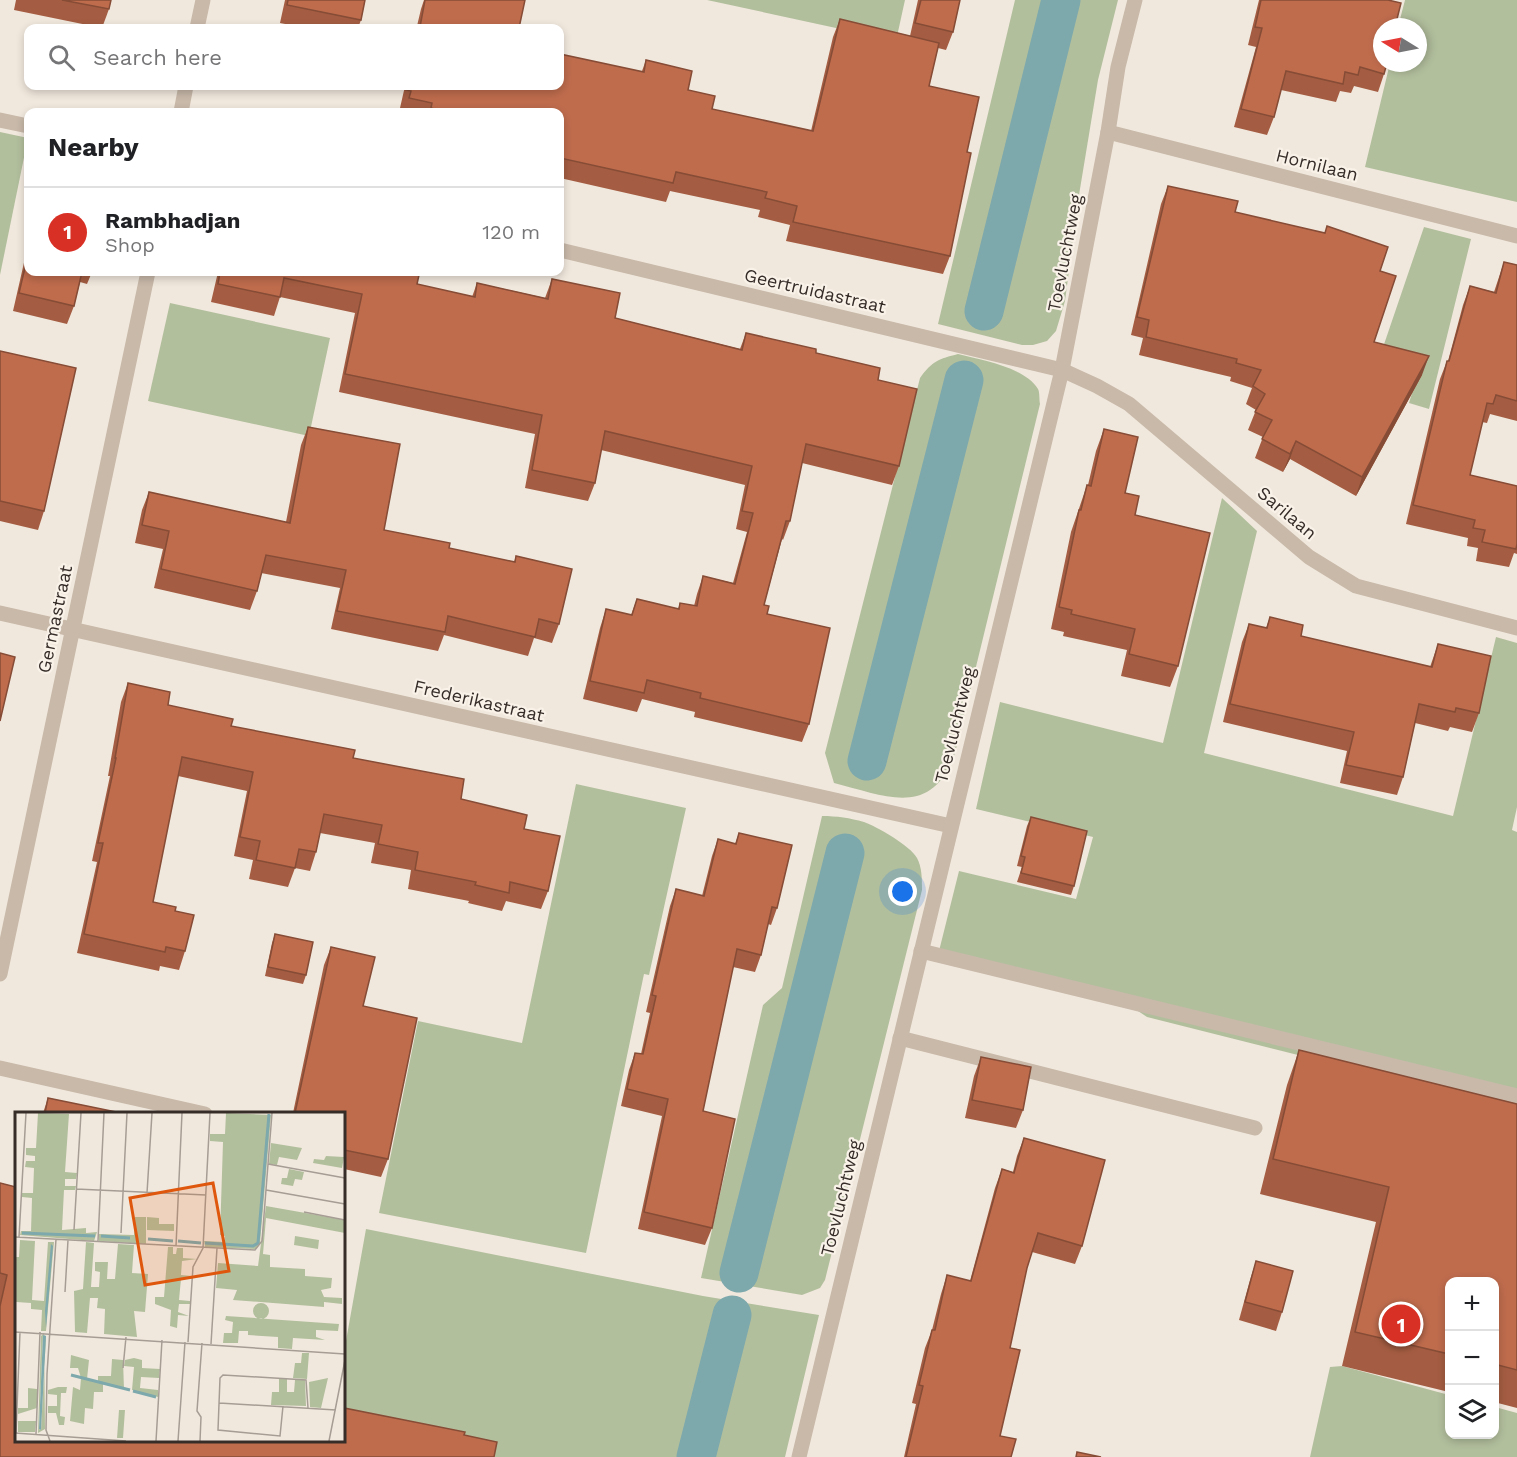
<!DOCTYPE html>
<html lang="en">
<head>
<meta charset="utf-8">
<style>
  :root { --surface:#fff; --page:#f2f2f2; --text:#202124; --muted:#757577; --line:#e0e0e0; --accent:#d93025 }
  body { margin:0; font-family:"Work Sans",sans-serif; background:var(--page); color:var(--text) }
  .controls { position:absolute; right:18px; bottom:18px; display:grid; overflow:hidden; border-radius:12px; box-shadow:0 3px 9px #0003 }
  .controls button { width:54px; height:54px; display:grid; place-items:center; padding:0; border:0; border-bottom:2px solid var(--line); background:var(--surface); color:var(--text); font:30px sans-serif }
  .compass { position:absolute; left:1373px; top:18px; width:54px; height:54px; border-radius:50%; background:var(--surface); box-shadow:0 3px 9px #0003; rotate:280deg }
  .you { position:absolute; left:903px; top:892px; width:21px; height:21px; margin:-15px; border:4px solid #fff; border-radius:50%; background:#1a73e8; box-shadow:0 0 0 9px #1a73e833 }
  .badge { display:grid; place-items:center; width:39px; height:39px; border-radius:50%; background:var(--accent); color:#fff; font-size:20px; font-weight:700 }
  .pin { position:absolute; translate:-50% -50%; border:3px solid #fff; box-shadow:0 2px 6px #0006 }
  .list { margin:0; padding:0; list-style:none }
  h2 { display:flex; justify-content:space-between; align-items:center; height:78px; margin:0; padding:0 24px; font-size:26px }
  h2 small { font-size:20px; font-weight:400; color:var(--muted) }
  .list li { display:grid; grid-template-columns:39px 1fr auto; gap:18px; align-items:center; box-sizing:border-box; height:90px; padding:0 24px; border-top:2px solid var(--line) }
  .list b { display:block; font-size:22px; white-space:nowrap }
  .list p { margin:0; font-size:20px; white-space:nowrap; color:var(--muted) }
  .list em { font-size:20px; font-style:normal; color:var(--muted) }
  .icon { flex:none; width:33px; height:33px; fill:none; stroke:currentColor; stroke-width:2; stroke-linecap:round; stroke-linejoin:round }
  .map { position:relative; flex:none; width:1517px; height:1457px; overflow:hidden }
  .search { position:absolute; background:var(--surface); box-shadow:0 3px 9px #0003; left:24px; top:24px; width:540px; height:66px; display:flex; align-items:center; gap:15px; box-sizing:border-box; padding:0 21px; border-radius:12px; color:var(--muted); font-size:22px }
  .panel { position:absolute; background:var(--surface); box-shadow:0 3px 9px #0003; left:24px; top:108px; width:540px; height:168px; border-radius:12px }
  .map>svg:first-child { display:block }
</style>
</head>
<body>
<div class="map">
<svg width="1517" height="1457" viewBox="0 0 1517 1457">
  <rect width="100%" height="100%" fill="#f1e8dd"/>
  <g fill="#b2bf9d">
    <polygon points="707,0 905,0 896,41"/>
    <polygon points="1015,0 1118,0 1098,80 1079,195 1065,301 1056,331 1047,341 1033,345 1022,345 938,324"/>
    <polygon points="1405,0 1517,0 1517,202 1365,167 1390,63 1418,63 1418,27 1398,27"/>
    <polygon points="0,132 28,138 0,275"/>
    <polygon points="1424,227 1471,239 1429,409 1409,403 1419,370 1379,359"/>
    <polygon points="170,303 330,338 309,436 148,401"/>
    <path d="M 958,354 C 981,360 1025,367 1038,389 C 1040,393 1039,399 1040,404 L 955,753 C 932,819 886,796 834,783 L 825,753 L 920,378 C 932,361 939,359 958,354 Z"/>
    <polygon points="1222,498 1257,531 1204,753 1453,816 1496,637 1517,643 1517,807 1512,830 1517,832 1517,1110 1147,1017 1135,1009 937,959 959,871 1076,899 1093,837 976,809 1000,702 1163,743"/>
    <polygon points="576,784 686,808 649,975 644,974 586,1253 379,1213 418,1021 522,1043"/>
    <path d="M 822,816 C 837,816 850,818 864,822 C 876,826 911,846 917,858 C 922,867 922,879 922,890 L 825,1280 L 820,1288 L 802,1295 L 701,1278 L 763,1005 L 782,988 Z"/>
    <polygon points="366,1229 703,1296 819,1315 785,1457 495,1457 344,1421 344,1352"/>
    <polygon points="1342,1366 1449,1395 1450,1434 1494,1434 1495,1407 1517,1413 1517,1457 1310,1457 1330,1367"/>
  </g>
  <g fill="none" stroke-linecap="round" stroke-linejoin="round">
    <g stroke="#7da8ac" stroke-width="39">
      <polyline points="984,311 1061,0"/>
      <polyline points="867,761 964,380"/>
      <polyline points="739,1273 845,853"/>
      <polyline points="696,1457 732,1315"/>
    </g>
    <g stroke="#c8b9a9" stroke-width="15">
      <polyline points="197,28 203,0"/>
      <polyline points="181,112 186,86"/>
      <polyline points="0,120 28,126"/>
      <polyline points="1108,132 1517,236"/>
      <polyline points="560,250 1062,370 1097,386 1129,404 1309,557 1356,586 1517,628"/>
      <polyline points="0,613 951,826"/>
      <polyline points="921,951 1517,1096"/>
      <polyline points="0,974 148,272"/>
      <polyline points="900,1038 1255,1128"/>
      <polyline points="0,1068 205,1114"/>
      <polyline points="799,1457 1062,370 1108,132 1118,67 1135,0"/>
    </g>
  </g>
  <g fill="#a45d42">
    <polygon points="16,0 111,0 109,9 102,28 14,10"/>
    <polygon points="285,0 365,0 361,20 358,28 306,28 280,23"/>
    <polygon points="424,0 525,0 413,28 417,26 421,9"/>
    <polygon points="918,0 960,0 953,32 946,50 938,48 929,86 967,152 950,256 943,274 786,241 790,225 758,217 760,210 670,191 666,202 560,178 560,112 403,112 404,109 400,108 405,86 560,86 642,71 646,60 688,90 712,109 811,131 833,37 840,19 910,36"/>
    <polygon points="1259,0 1388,0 1384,74 1378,92 1354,86 1351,93 1340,91 1336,102 1281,90 1274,117 1267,135 1234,127 1256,47 1248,45"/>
    <polygon points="1168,186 1380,271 1374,342 1422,375 1356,496 1290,459 1283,472 1255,458 1263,437 1248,430 1256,410 1246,404 1252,388 1230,381 1231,377 1139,355 1143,338 1131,335 1161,204"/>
    <polygon points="28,224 28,243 24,242"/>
    <polygon points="28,245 28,272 92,272 87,284 80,282 74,306 67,324 13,311"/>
    <polygon points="1504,262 1517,265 1517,421 1490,414 1487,423 1482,422 1470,475 1517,486 1517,554 1514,553 1509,567 1476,561 1478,548 1467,546 1468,538 1406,524 1440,379 1447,361 1448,361 1463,305 1470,286 1494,292"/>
    <polygon points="218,272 401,272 417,284 472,297 477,283 545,298 552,279 615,318 740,349 746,333 816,353 878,380 899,466 892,485 802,463 790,521 783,540 782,539 764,605 809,724 802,742 694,717 695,712 642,699 637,712 583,699 600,628 606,609 631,615 637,599 678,609 680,603 694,606 697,594 703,576 733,583 747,532 736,529 745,485 601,450 595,483 588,501 525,488 535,434 339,392 355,313 280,297 274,316 211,302"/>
    <polygon points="0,351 44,511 38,530 0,521"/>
    <polygon points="308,427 384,530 449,548 514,562 516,556 559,624 552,643 534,638 528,656 444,635 438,651 331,629 340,588 261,573 257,591 250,610 154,588 163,549 135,543 142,510 149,492 286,522 301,445"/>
    <polygon points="1104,429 1125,493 1135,515 1178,666 1170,687 1121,676 1127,650 1063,636 1064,632 1051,629 1071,532 1087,485 1088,485 1096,451"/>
    <polygon points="1270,617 1301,636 1430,667 1438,644 1479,713 1472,732 1450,727 1448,731 1415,723 1403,777 1397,795 1340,783 1347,751 1223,722 1242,642 1249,624 1266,628"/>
    <polygon points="128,683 168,705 231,726 353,758 461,799 524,829 548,891 541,909 506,901 502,911 468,903 469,901 408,889 411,870 371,863 375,843 320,833 316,852 310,871 295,868 288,887 249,879 253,860 234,856 247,791 178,776 153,902 175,911 185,951 179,970 160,966 159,971 77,953 97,862 92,861 110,776 108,776 121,702"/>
    <polygon points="1031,817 1074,886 1071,895 1017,882 1022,867 1017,866 1027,826"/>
    <polygon points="739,833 777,908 771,925 768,924 761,955 755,972 733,967 703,1111 712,1228 705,1245 638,1229 662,1116 621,1106 629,1070 635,1053 641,1054 650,1013 646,1012 670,906 676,889 702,896 712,856 718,839 735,844"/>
    <polygon points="275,934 306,975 303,984 265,976 272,943"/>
    <polygon points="331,947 363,1006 388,1159 381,1177 344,1169 344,1113 293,1113 324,965"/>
    <polygon points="1299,1050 1517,1104 1517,1408 1494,1402 1494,1281 1449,1281 1449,1392 1342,1366 1376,1222 1260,1194 1287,1085"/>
    <polygon points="981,1057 1023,1110 1016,1128 965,1118 974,1076"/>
    <polygon points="48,1098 121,1113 43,1113"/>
    <polygon points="1024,1138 1082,1246 1075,1264 1032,1252 1027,1268 1010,1348 1000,1436 1011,1457 904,1457 916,1404 912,1403 925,1348 932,1330 941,1294 947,1275 970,1281 995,1188 1002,1169 1013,1172 1017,1156"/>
    <polygon points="0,1183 16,1187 0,1457"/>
    <polygon points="1256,1261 1282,1312 1276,1331 1239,1320 1250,1280"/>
  </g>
  <g fill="#864c36">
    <polygon points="1429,356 1422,375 1356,496 1362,477"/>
    <polygon points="1296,441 1290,459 1283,472 1290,454"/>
  </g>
  <g fill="#bf6c4d" stroke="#864c36" stroke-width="1.5">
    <polygon points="62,0 111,0 109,9"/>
    <polygon points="288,0 365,0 361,20 287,5"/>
    <polygon points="425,0 525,0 519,28 414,28 415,25 420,27"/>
    <polygon points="921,0 960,0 953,32 915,23"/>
    <polygon points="1261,0 1388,0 1401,3 1395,27 1382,27 1382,63 1387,63 1384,74 1360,67 1358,75 1345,72 1343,84 1286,71 1274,117 1241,109 1262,28 1255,27"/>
    <polygon points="840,19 939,43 929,86 979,97 967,152 971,153 950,256 793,222 797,206 765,198 767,192 676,172 673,183 560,158 560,112 438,112 438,110 431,108 432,103 409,98 411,91 406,90 407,86 560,86 560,54 644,72 646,60 692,71 688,90 715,96 712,109 813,131"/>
    <polygon points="1168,186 1238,201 1235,212 1325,233 1327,226 1388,247 1380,271 1396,276 1374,342 1429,356 1362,477 1296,441 1290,454 1262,439 1272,420 1255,412 1265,394 1253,386 1261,370 1236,363 1237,359 1146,337 1149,320 1137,317"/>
    <polygon points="28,255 28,272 82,272 74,306 19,293"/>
    <polygon points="1504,262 1517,265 1517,401 1496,395 1493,404 1487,403 1470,475 1517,486 1517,544 1516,549 1482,542 1485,530 1473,528 1475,520 1413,505 1447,361 1449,361 1470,286 1496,293"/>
    <polygon points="220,272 401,272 419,275 417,284 475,297 477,283 548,299 552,279 620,293 615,318 742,350 746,333 816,349 816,353 880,368 878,380 917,389 899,466 806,444 790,521 786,521 764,605 769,606 767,614 830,628 809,724 700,698 701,693 647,680 644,693 590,681 606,609 632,615 637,599 679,609 680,603 697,606 703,576 735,584 753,513 742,511 752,466 605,431 595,483 532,470 542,415 345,374 362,294 284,278 280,297 218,284"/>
    <polygon points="0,351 76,368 44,511 0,501"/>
    <polygon points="308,427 400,444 384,530 450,543 449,548 515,562 516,556 572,569 559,624 539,619 535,637 448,616 445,632 337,611 346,570 266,555 257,591 161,569 169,531 142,525 149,492 290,523"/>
    <polygon points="1104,429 1138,437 1125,493 1139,496 1135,515 1210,533 1178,666 1129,654 1135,629 1071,614 1072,610 1059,607 1079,510 1081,510 1087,485 1091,486"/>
    <polygon points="1270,617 1303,625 1301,636 1432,667 1438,644 1491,656 1479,713 1456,708 1455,712 1419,704 1403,777 1346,765 1354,732 1230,704 1249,624 1267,628"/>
    <polygon points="0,653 15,657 0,721"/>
    <polygon points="128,683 170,692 168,705 233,719 231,726 355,750 353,758 464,779 461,799 527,815 524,829 560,836 548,891 510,882 509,893 475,885 476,882 415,870 418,852 378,844 382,825 324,814 316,852 299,849 295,868 256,860 260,841 240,837 253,772 182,757 153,902 176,907 175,911 194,915 185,951 166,947 165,952 84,934 103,843 98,843 116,758 115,758"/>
    <polygon points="1031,817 1087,831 1074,886 1021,873 1025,857 1021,856"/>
    <polygon points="739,833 792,845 777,908 772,907 761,955 737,949 703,1111 735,1119 712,1228 644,1212 668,1099 627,1089 635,1053 643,1054 656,996 652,995 676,889 704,896 718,839 736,844"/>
    <polygon points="275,934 313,942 306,975 268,967"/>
    <polygon points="331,947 375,957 363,1006 417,1018 388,1159 344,1150 344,1113 295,1113"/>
    <polygon points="1299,1050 1517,1104 1517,1370 1494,1364 1494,1281 1449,1281 1449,1354 1355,1332 1389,1187 1273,1159"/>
    <polygon points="981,1057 1031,1067 1023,1110 972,1100"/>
    <polygon points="48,1098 121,1113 45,1113"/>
    <polygon points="1024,1138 1105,1160 1082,1246 1038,1233 1027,1268 1010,1348 1020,1350 1000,1436 1016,1439 1011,1457 906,1457 923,1386 919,1385 932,1330 935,1330 947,1275 971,1281 1002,1169 1014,1173"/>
    <polygon points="0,1183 16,1187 16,1440 344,1440 344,1408 465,1432 464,1435 497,1442 494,1457 0,1457 0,1306 7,1275 0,1273"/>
    <polygon points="1256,1261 1293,1271 1282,1312 1245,1302"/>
    <polygon points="1077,1452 1101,1457 1076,1457"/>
  </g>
  <g text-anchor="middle" stroke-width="4.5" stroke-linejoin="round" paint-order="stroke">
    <g font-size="18" fill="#362d29" stroke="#f9f2e9">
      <text transform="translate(1317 165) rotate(14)" y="6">Hornilaan</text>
      <text transform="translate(1065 253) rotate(-79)" y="6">Toevluchtweg</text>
      <text transform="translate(815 291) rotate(13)" y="6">Geertruidastraat</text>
      <text transform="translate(1287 513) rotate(40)" y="6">Sarilaan</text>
      <text transform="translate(55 619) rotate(-78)" y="6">Germastraat</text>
      <text transform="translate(479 701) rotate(13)" y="6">Frederikastraat</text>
      <text transform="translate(955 725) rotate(-76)" y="6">Toevluchtweg</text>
      <text transform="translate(841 1198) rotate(-76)" y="6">Toevluchtweg</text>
    </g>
  </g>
  <g transform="translate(15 1112)">
    <rect width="330" height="330" fill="#f1e8dd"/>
    <path d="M 23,1 L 54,2 L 50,60 L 62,61 L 61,67 L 50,67 L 50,74 L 61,74 L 60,78 L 49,78 L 47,118 L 71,116 L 71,121 L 82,120 L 79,129 L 5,123 L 6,119 L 16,119 L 17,86 L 7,85 L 7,81 L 18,81 L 19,56 L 10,55 L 11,49 L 20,49 L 20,44 L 11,43 L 11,36 L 21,36 ZM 211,1 L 256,3 L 245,131 L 241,137 L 190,135 L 189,129 L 209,130 L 210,124 L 205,123 L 208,30 L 195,29 L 195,22 L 210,22 ZM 256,31 L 287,36 L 282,48 L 264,45 L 262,53 L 254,52 ZM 311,44 L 329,45 L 327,56 L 298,51 L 299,47 L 309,48 ZM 274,57 L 289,60 L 287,68 L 280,67 L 278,74 L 266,72 L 267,66 L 272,66 ZM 251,94 L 330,108 L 330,121 L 251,106 L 248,142 L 255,143 L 255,155 L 290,157 L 290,164 L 317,166 L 316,176 L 306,178 L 309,185 L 327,186 L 327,192 L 309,190 L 309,195 L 218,188 L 222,178 L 201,176 L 203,151 L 243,154 ZM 120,105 L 131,105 L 131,132 L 84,129 L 84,122 L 119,123 ZM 132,105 L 144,106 L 144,112 L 159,112 L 159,119 L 132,118 ZM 280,124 L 304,128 L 303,137 L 279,133 ZM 5,128 L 20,129 L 17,188 L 29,189 L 33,130 L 39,130 L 31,219 L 26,219 L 27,198 L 16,197 L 16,191 L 1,190 L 0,145 L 4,145 ZM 71,130 L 79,131 L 76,175 L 84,175 L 85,160 L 80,159 L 80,150 L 93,150 L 92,167 L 100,167 L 103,132 L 119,133 L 117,161 L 133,162 L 130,200 L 119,199 L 122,225 L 89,222 L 90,197 L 82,196 L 83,186 L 75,186 L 72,221 L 60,220 L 59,179 L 68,177 ZM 153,135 L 158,135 L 158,142 L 161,142 L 162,136 L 168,136 L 168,146 L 182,147 L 167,149 L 166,163 L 177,164 L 177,167 L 166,167 L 164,188 L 175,189 L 175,192 L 164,192 L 163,200 L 174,204 L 163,203 L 162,216 L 155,214 L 156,198 L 140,192 L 140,185 L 149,185 ZM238 199a8 8 0 1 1 16 0a8 8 0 1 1-16 0ZM 211,204 L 324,212 L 323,219 L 301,218 L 301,225 L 310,228 L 278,226 L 277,237 L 263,236 L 263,225 L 233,223 L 233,219 L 224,219 L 223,231 L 208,231 L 209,221 L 217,221 L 218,210 L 210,208 ZM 29,221 L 30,317 L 23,321 L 26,224 ZM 28,223 L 31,224 L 26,318 L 24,317 ZM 287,241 L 294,241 L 292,267 L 278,266 L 280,251 L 286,251 ZM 56,243 L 74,248 L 72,267 L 83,270 L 83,264 L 96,264 L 97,247 L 108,248 L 109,277 L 88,272 L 88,280 L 79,280 L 78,297 L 70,296 L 69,312 L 55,309 L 58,275 L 65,278 L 66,266 L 63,256 L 55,256 ZM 119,246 L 127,248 L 127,256 L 145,257 L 144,266 L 126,265 L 125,276 L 143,278 L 143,285 L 117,278 L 119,255 L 109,254 L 110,248 ZM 313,266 L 306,296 L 295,295 L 294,270 ZM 264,267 L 272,267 L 272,280 L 279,280 L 280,268 L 290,268 L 291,294 L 256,293 L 257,280 L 264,280 ZM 43,275 L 52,275 L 51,281 L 46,281 L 45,304 L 50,305 L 49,313 L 44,313 L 41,301 L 33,301 L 33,294 L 42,294 L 42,283 L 33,282 L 33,278 ZM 13,276 L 22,277 L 22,296 L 3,302 L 3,296 L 13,296 ZM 104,298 L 110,298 L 108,326 L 102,326 ZM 3,309 L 21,309 L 20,320 L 3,320 Z" fill="#b2bf9d" fill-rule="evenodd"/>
    <path d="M 36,132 L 38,134 L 31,216 L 30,199 ZM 28,223 L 31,224 L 26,318 L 24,317 Z" fill="#7da8ac"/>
    <path fill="none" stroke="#7da8ac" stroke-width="3" d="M 7,121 L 80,124M 86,124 L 115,126M 133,127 L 158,129M 163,129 L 186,131M 190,131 L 238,134 L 243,131 L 254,2M 56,263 L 115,278M 118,279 L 141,285"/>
    <path fill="none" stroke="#a69d95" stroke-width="1.5" d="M 253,52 L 330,66M 61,77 L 191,83M 251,78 L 330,92M 132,81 L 137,1M 289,100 L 330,108M 59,118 L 66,1M 106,121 L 112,1M 0,125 L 240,138 L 247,129 L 257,1M 4,125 L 11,1M 83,129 L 89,1M 161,134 L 167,1M 50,180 L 53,128M 0,220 L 330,242M 173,230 L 178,155 L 188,136 L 195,1M 196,232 L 202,136M 108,256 L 111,225M 204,291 L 321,298M 268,294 L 265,324 L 203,318 L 205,266 L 208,263 L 291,268 L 293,296M 0,321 L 111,329M 1,321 L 5,220M 21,322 L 25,220M 35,329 L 31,318 L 32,262 L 41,127M 141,329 L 147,228M 163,329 L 170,230M 185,329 L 186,305 L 182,299 L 187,231M 314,329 L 330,248"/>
    <path fill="#df570d" fill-opacity="0.15" stroke="#df570d" stroke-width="3" d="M 198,71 L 214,159 L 130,173 L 115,86 Z"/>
    <rect width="330" height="330" fill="none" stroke="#362d29" stroke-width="3"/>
  </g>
</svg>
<div class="controls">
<button>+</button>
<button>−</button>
<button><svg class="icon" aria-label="layers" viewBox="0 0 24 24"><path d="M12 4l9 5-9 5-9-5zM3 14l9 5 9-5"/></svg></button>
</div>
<svg class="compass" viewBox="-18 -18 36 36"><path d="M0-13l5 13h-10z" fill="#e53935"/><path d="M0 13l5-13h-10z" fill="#757577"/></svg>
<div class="you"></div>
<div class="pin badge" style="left:1401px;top:1324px">1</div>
<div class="search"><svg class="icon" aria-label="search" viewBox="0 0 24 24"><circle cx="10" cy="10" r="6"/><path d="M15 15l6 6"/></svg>Search here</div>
<section class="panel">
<h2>Nearby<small></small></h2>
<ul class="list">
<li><span class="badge">1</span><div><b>Rambhadjan</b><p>Shop</p></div><em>120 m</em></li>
</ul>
</section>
</div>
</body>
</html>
